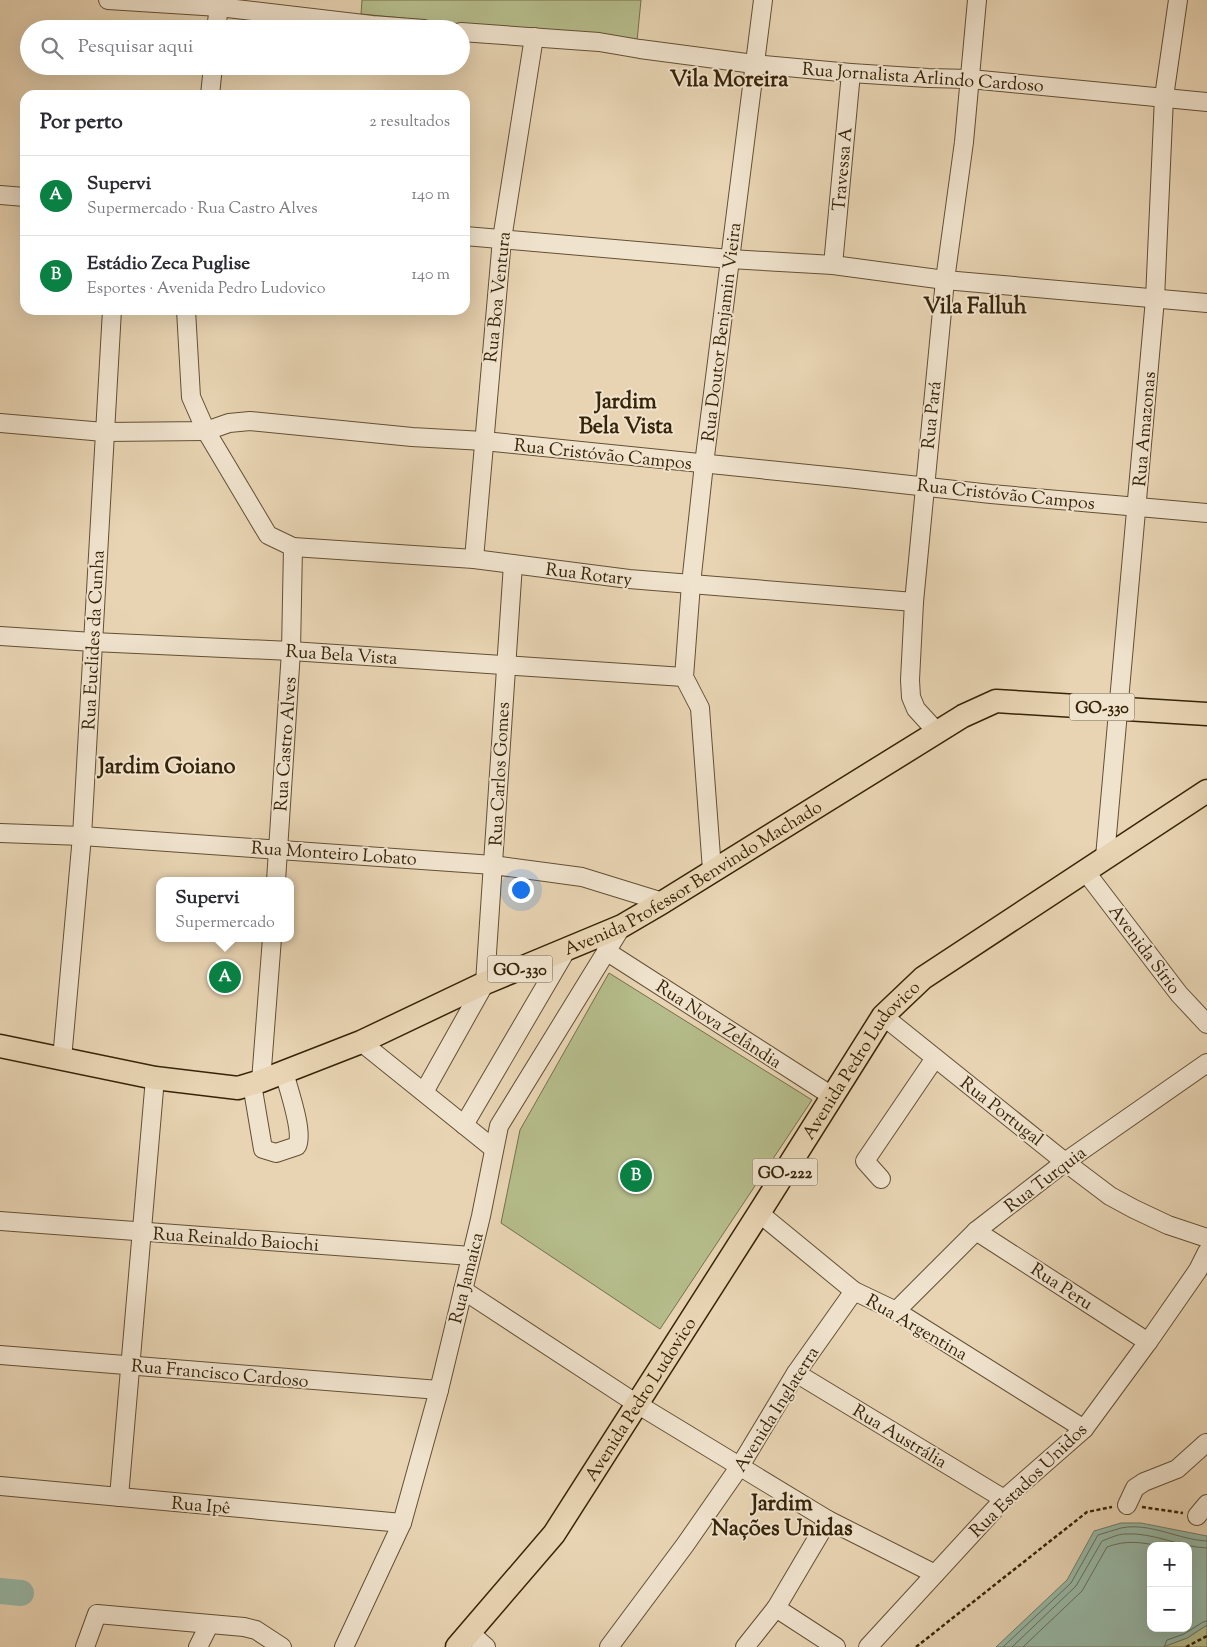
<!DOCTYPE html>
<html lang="pt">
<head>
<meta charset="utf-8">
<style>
  :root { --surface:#fff; --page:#f7f7f7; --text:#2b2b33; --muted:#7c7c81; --line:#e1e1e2; --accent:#0b8043 }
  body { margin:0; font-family:"Sorts Mill Goudy",serif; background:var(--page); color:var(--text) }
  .controls { position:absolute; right:15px; bottom:15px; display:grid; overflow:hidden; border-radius:10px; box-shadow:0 5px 20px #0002 }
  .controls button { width:45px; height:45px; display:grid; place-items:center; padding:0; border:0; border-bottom:1px solid var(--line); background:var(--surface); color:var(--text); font:25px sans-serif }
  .you { position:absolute; left:520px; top:889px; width:18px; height:18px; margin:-12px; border:4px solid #fff; border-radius:50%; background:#1a73e8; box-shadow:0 0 0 8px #1a73e833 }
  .badge { display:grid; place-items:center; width:32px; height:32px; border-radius:50%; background:var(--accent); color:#fff; font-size:16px; font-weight:700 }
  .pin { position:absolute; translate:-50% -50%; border:2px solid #fff; box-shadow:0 1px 5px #0006 }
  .popup { position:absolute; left:156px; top:877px; width:138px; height:65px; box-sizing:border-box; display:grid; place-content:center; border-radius:10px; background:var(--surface); filter:drop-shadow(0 1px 4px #0005); font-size:16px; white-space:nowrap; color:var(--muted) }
  .popup b { font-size:19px; color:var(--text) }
  .popup::after { content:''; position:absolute; left:50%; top:100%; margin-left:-10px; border:10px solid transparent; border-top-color:var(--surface) }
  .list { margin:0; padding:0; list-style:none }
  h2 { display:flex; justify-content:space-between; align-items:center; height:65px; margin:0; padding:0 20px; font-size:21px }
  h2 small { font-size:16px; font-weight:400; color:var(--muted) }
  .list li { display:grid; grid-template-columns:32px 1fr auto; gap:15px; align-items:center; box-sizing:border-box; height:80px; padding:0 20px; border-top:1px solid var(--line) }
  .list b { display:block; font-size:19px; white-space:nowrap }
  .list p { margin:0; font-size:16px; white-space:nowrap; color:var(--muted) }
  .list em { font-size:16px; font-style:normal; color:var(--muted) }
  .icon { flex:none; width:28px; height:28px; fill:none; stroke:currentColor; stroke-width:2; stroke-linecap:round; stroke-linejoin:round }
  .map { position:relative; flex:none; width:1207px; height:1647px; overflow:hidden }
  .search { position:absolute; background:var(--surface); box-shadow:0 5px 20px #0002; left:20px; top:20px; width:450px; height:55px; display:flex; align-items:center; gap:12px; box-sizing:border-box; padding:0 18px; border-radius:28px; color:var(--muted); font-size:19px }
  .panel { position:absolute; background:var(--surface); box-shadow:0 5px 20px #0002; left:20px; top:90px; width:450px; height:225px; border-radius:15px }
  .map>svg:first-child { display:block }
</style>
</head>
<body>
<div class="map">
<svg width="1207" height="1647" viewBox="0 0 1207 1647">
  <rect width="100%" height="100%" fill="#e8d4b3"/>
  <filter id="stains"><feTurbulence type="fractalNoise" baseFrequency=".004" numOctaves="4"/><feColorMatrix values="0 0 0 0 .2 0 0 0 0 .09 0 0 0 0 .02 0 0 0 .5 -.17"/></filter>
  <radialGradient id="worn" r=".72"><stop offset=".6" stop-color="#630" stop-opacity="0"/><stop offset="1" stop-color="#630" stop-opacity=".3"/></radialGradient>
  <g fill="#b6bd8c" stroke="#76704a">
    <polygon points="362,0 641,0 637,41 361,14"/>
    <polygon points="609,973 812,1100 660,1329 501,1223 520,1130"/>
    <polygon points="1207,1625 1207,1647 1163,1647 1187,1638"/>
  </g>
  <path fill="#98b9a8" stroke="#717d68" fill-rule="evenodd" d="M 1121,1523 L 1141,1523 L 1207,1536 L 1207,1625 L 1187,1638 L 1163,1647 L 996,1647 L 1067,1580 L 1094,1531 ZM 1151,1546 L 1188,1546 L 1188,1628 L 1151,1628 Z"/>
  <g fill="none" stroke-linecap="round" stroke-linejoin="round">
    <g stroke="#686e58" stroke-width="1">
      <path d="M 1003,1647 L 1071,1583 L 1098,1535 C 1106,1533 1113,1530 1121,1528 C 1150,1522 1179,1540 1207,1541"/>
      <path d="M 1012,1647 L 1076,1586 L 1102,1541 C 1110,1538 1118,1534 1125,1534 C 1153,1532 1179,1547 1207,1548"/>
      <path d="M 1023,1647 L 1082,1591 L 1107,1547 C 1126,1540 1140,1542 1160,1546"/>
      <polyline points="1164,1647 1167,1640 1184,1634 1203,1622 1207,1621"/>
    </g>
    <polyline stroke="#98b9a8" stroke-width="26" points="0,1591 21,1593"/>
    <g stroke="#635033" stroke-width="20">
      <g id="minor">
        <polyline points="108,0 219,7 372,25 424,29"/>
        <polyline points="216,29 220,0"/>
        <polyline points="461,32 599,42 640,49 754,64 851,73 928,78 970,79 1207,102"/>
        <polyline points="210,95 213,66"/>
        <polyline points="0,195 25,197"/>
        <polyline points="465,236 730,259 833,265 945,280 1207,303"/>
        <polyline points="833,265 851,73"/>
        <polyline points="186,310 191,397 206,431 268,535 293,547 474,559 629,579 914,602"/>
        <polyline points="0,423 104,432 206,431 229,423 250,421 412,437 484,441 847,478 991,494 1207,513"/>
        <polyline points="474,559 502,239 534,37"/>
        <path id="s1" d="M 0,636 L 93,642 L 291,651 L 684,677"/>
        <polyline points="937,732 916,709 911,697 910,680 914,602 945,280 964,142 977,0"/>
        <polyline points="0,833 82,836 493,865 582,877 663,902"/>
        <polyline points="1105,857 1155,299 1164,97 1178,0"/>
        <polyline points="712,870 700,708 684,677 691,584 704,464 763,0"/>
        <polyline points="1085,871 1179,994 1207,1024"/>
        <polyline points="276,881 291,651 293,547"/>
        <polyline points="606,951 832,1096"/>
        <polyline points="883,1016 1065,1162 1110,1196 1134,1209 1168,1225 1207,1238"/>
        <polyline points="361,1042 494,1149"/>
        <polyline points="62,1059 82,836 112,310"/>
        <polyline points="261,1081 272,938"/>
        <path d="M 252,1084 L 263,1149 L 276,1153 L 297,1146 C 304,1132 288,1088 284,1072"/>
        <polyline points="424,1092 485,983 513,564"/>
        <polyline points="464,1125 567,949"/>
        <polyline points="881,1179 865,1161 935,1058"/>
        <polyline points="759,1213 854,1291 896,1311 1084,1429"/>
        <polyline points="0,1221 471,1256"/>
        <polyline points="976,1231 1148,1342"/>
        <polyline points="463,1290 637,1404 828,1520 935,1574"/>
        <polyline points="896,1311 976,1231 1065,1162 1207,1063"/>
        <polyline points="0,1355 439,1390"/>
        <polyline points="796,1373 1004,1499"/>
        <polyline points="0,1486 402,1523"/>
        <polyline points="119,1497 155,1078"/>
        <polyline points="1127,1505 1135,1488 1144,1482 1177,1469 1206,1443"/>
        <polyline points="1197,1516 1207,1504"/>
        <polyline points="776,1608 836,1647"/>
        <polyline points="469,1632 486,1647"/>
        <polyline points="85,1647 97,1614 244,1627 256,1630 282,1647"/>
        <polyline points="198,1647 209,1625"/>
        <polyline points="344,1647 402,1523 439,1390 481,1216 499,1126 622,926"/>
        <polyline points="609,1647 685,1545 740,1466 796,1373 854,1291"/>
        <polyline points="745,1647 776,1608 828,1520"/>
        <polyline points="868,1647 1004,1499 1084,1429 1148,1342 1198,1270 1207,1252"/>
      </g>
    </g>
    <g stroke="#372408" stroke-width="25">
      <g id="major">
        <path id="s2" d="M 0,1046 L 155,1078 L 238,1088 L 261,1081 L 361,1042 L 485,983 L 622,926 L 663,902 L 963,716 L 996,701 L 1207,714"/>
        <path id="s3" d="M 457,1647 L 554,1534 L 759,1213 L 883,1016 L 923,978 L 1207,791"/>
      </g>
    </g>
    <g stroke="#372408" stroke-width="2.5" stroke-dasharray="4 2.5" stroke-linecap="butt">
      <polyline points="1142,1507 1183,1513"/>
      <polyline points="916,1647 1087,1512 1112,1507"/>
      <polyline points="1186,1647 1207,1636"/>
    </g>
    <use href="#minor" stroke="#f0e3ce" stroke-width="18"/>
    <use href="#major" stroke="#e8d4b3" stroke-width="22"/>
  </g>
  <g text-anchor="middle" stroke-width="4" stroke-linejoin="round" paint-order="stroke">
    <g fill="#f0e3ce" stroke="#6e5d43" stroke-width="1">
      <rect x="1069.5" y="693.5" width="65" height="27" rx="4"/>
      <rect x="487.5" y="955.5" width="65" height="27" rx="4"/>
      <rect x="752.5" y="1158.5" width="65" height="27" rx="4"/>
    </g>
    <g font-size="16" font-weight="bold" fill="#372408">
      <text x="1102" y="713">GO-330</text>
      <text x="520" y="975">GO-330</text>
      <text x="785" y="1178">GO-222</text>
    </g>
    <g font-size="18" fill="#372408" stroke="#f0e3ce">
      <text transform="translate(923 77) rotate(4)" y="6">Rua Jornalista Arlindo Cardoso</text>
      <text transform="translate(842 169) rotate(-85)" y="6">Travessa A</text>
      <text transform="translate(497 297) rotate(-84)" y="6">Rua Boa Ventura</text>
      <text transform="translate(721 332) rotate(-83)" y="6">Rua Doutor Benjamin Vieira</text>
      <text transform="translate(931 415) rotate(-84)" y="6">Rua Pará</text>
      <text transform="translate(1144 429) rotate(-85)" y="6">Rua Amazonas</text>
      <text transform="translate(603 454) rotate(6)" y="6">Rua Cristóvão Campos</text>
      <text transform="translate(1006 494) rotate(6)" y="6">Rua Cristóvão Campos</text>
      <text transform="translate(589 574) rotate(7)" y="6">Rua Rotary</text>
      <text transform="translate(93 640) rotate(-87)" y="6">Rua Euclides da Cunha</text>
      <text dy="6" stroke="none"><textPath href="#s1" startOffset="342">Rua Bela Vista</textPath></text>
      <text transform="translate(285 744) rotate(-86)" y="6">Rua Castro Alves</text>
      <text transform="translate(499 774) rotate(-87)" y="6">Rua Carlos Gomes</text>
      <text transform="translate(334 853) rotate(4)" y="6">Rua Monteiro Lobato</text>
      <text dy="6" stroke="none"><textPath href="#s2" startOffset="744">Avenida Professor Benvindo Machado</textPath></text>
      <text transform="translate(1145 949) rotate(53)" y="6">Avenida Sírio</text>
      <text transform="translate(719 1024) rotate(33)" y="6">Rua Nova Zelândia</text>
      <text dy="6" stroke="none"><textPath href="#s3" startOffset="714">Avenida Pedro Ludovico</textPath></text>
      <text transform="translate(1002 1111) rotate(38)" y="6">Rua Portugal</text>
      <text transform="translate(1045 1179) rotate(-37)" y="6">Rua Turquia</text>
      <text transform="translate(236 1239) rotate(4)" y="6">Rua Reinaldo Baiochi</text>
      <text transform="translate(466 1278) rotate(-76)" y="6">Rua Jamaica</text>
      <text transform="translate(1062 1286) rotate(33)" y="6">Rua Peru</text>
      <text transform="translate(917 1327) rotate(30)" y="6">Rua Argentina</text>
      <text transform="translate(220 1373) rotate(5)" y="6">Rua Francisco Cardoso</text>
      <text dy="6" stroke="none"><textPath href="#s3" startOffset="309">Avenida Pedro Ludovico</textPath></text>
      <text transform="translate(776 1409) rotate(-58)" y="6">Avenida Inglaterra</text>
      <text transform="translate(900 1436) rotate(31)" y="6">Rua Austrália</text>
      <text transform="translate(1028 1480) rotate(-44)" y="6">Rua Estados Unidos</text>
      <text transform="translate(201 1505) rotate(5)" y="6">Rua Ipê</text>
    </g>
    <g font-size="22" font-weight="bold" fill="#372408" stroke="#f0e3ce">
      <text x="729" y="86">Vila Moreira</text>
      <text x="975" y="313">Vila Falluh</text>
      <text x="626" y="408">Jardim<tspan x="626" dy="25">Bela Vista</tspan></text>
      <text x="167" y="773">Jardim Goiano</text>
      <text x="782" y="1510">Jardim<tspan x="782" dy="25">Nações Unidas</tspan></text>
    </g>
  </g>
  <rect width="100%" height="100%" filter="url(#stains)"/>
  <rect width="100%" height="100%" fill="url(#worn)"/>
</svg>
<div class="controls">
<button>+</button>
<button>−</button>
</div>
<div class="you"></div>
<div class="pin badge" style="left:225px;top:977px">A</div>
<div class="popup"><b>Supervi</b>Supermercado</div>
<div class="pin badge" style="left:636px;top:1176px">B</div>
<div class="search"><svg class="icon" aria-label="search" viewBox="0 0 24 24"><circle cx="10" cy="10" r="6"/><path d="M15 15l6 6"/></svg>Pesquisar aqui</div>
<section class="panel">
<h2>Por perto<small>2 resultados</small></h2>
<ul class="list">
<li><span class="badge">A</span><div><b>Supervi</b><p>Supermercado · Rua Castro Alves</p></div><em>140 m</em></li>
<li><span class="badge">B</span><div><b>Estádio Zeca Puglise</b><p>Esportes · Avenida Pedro Ludovico</p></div><em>140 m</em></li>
</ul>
</section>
</div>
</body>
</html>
